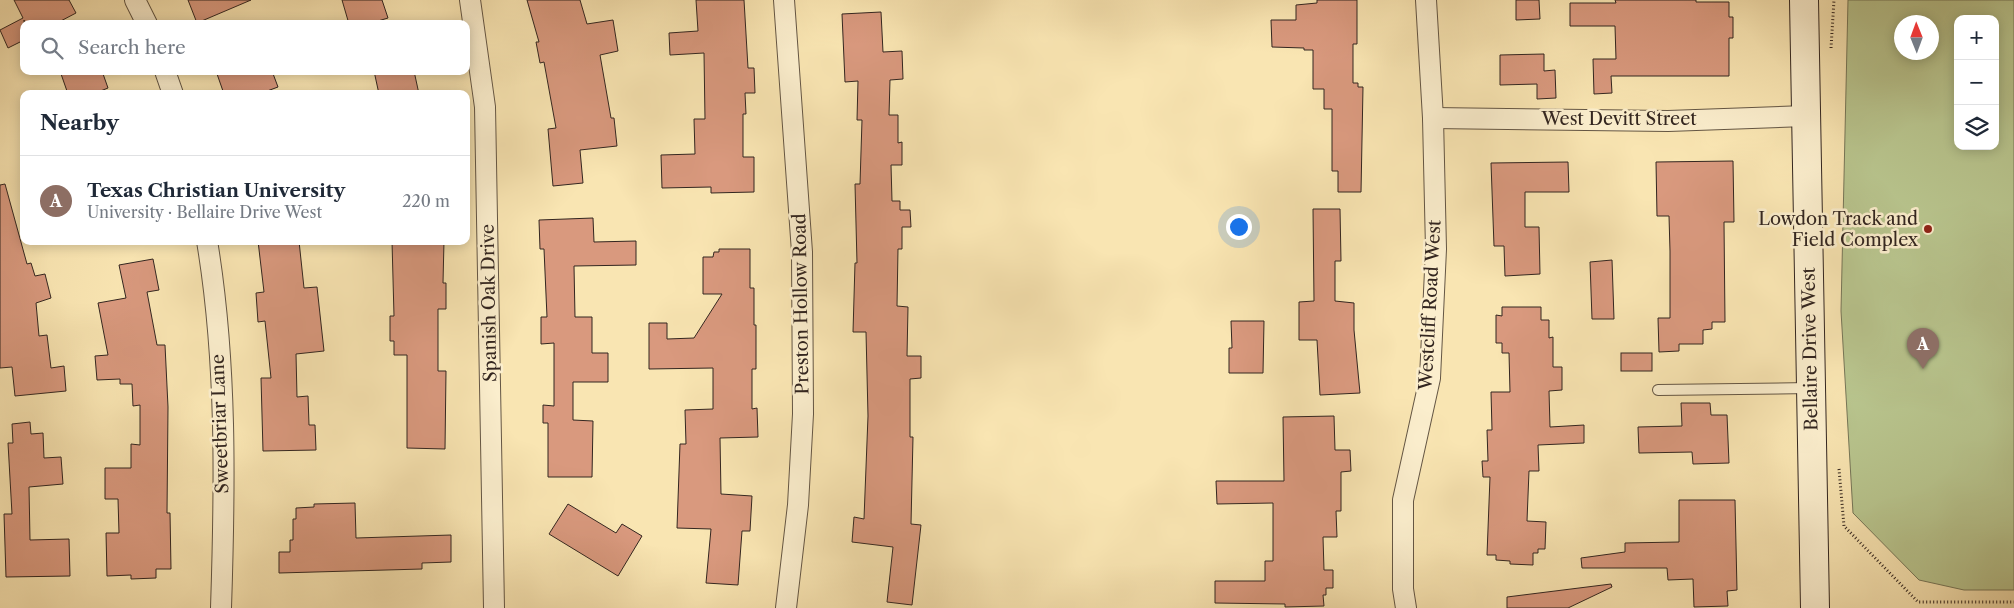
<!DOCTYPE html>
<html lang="en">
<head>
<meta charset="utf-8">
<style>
  :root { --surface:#fff; --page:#f2f2f3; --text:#1f2937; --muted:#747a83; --line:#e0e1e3; --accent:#8f2418 }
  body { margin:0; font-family:"Libre Caslon Text",serif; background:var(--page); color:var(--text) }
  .controls { position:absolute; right:15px; top:15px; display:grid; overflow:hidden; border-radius:10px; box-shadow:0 2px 12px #0003 }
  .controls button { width:45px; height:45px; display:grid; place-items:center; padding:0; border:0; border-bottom:1px solid var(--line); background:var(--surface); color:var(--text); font:25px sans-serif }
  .compass { position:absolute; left:1894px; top:15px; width:45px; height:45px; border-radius:50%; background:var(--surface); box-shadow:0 2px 12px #0003; rotate:359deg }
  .you { position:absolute; left:1238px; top:226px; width:18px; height:18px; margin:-12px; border:4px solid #fff; border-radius:50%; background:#1a73e8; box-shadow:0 0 0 8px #1a73e833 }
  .badge { display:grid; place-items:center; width:32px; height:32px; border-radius:50%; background:var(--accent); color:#fff; font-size:16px; font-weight:700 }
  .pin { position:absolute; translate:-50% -41px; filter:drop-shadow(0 1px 2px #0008) }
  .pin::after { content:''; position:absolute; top:26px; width:18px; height:15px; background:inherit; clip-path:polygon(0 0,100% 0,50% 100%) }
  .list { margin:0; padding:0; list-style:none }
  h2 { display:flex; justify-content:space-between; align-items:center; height:65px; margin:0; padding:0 20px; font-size:21px }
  h2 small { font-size:16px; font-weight:400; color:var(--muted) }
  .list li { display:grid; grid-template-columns:32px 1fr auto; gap:15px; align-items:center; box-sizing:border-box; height:90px; padding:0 20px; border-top:1px solid var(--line) }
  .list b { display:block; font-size:19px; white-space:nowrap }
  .list p { margin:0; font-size:16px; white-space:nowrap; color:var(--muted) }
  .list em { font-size:16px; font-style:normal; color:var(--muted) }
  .icon { flex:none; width:28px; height:28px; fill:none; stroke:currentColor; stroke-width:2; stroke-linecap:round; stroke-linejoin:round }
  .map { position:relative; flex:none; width:2014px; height:608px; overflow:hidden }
  .search { position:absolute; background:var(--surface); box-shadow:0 2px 12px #0003; left:20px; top:20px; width:450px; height:55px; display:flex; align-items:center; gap:12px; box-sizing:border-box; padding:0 18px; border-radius:10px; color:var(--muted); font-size:19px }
  .panel { position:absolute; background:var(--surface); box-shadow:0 2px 12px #0003; left:20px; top:90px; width:450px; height:155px; border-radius:10px }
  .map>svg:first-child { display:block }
</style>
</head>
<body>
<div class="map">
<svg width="2014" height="608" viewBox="0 0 2014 608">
  <rect width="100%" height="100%" fill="#f9e5b2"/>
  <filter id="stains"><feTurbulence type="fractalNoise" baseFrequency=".004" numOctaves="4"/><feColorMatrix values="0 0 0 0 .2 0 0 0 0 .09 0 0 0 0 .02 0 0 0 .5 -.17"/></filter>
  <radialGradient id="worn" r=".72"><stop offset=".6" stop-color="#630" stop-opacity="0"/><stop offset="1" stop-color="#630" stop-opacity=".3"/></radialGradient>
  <path fill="#b9c68f" stroke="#767658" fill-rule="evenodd" d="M 1848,0 L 2014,0 L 2014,590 L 1964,590 L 1919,580 L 1853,513 L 1841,311 ZM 1958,19 L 1995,19 L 1995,146 L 1958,146 ZM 1932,22 L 1932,52 L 1902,52 L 1902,22 Z"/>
  <g fill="#d9997e" stroke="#332620">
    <polygon points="14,0 69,0 76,13 55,24 26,24 24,20 24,40 8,48 0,30 23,18"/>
    <polygon points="188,0 251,0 197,23"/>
    <polygon points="342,0 382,0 388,18 368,24 349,24"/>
    <polygon points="527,0 580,0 587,24 613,20 618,51 600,55 611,118 614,118 617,146 580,150 583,183 553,186 548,129 556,128 544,62 540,63 536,42 539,42"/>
    <polygon points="696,0 744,0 748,68 754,68 755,93 745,93 746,114 743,114 743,157 754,157 754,192 711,193 711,187 662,188 661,155 695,154 694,119 705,119 704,53 670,55 669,33 698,31"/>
    <polygon points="1317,0 1357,0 1357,44 1353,44 1353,83 1358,83 1358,87 1363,87 1361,192 1338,192 1338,171 1332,171 1332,109 1324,109 1324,89 1313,89 1313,50 1304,50 1304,48 1272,47 1271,20 1296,20 1296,5 1317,3"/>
    <polygon points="1516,0 1539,0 1540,19 1516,20"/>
    <polygon points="1615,0 1696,0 1696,2 1729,2 1729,17 1733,17 1733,38 1729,38 1729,76 1611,76 1612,93 1594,94 1593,59 1616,59 1615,26 1570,26 1570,3 1616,3"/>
    <polygon points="881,12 883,52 902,51 903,79 890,80 889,115 898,115 898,143 902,142 902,165 891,165 892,201 900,201 900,210 910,210 911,227 902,227 902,249 898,249 897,306 908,307 907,356 921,356 921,378 910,379 910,437 913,437 911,524 921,525 912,605 887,602 893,547 852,542 854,517 864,519 868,416 866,332 853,332 855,263 857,263 855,184 860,184 862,120 857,120 858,81 845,82 842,14"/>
    <polygon points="1544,54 1544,71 1555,70 1556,98 1537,99 1537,84 1500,85 1500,55"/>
    <polygon points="60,71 102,71 108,88 93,94 68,94"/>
    <polygon points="216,71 272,71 278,87 259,94 224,94"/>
    <polygon points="374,71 414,71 419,94 379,94"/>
    <polygon points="1733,161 1734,222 1724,222 1725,322 1712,322 1712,329 1703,330 1703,344 1679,344 1679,351 1659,352 1658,318 1670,318 1670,251 1669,216 1657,216 1656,162"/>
    <polygon points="1568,162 1569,192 1525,192 1525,227 1539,227 1540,274 1505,276 1504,246 1494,246 1491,163"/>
    <polygon points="5,184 27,264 31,263 35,276 45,274 51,298 36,303 39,336 47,335 51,368 64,366 66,391 15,396 12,367 0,368 0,185"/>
    <polygon points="1313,209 1340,209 1341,261 1335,261 1335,301 1354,303 1354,330 1360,393 1320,395 1317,340 1299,340 1299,302 1314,301"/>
    <polygon points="593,218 594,242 636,241 636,265 574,266 575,317 592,317 592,353 608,353 608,382 573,382 573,420 593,421 592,477 548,477 548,423 543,423 543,405 554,406 554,343 541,344 541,317 547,317 544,249 540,249 539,220"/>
    <polygon points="258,241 299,241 304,288 317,287 324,351 296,354 297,397 308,396 309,425 315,425 316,450 263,451 261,378 271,378 265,321 258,322 256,293 264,292"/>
    <polygon points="392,241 444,241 443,283 446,283 446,309 438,309 438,371 446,371 445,449 407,448 407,355 394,355 394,341 390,341 390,316 394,316"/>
    <polygon points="719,249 750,249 750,288 754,288 754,325 756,325 756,369 752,369 752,409 757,408 758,437 720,438 721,494 752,496 750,531 742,531 738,585 706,583 711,529 677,528 680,444 686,444 685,410 713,409 713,368 649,369 649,323 667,323 667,339 694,338 722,294 703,294 703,257 713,257 714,252 719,252"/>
    <polygon points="153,259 159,290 147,292 157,345 165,345 168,407 167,513 170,513 171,569 156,569 156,578 131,579 131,575 107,576 106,533 119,533 118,499 105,499 105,468 131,468 131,444 140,445 140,405 133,406 132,384 120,384 120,379 97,380 95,356 108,355 98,303 126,298 119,265"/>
    <polygon points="1612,260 1614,319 1592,319 1590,262"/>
    <polygon points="1502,307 1541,307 1541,320 1549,320 1549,338 1553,337 1553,367 1562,367 1562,390 1549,391 1550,427 1584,425 1584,443 1538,445 1539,471 1529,471 1527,521 1546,522 1545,549 1538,549 1538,553 1533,553 1533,565 1510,564 1510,561 1496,560 1496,555 1487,555 1490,477 1483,477 1482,461 1488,461 1487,430 1492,430 1491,392 1510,392 1509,353 1502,353 1502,343 1496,343 1496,315 1502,316"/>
    <polygon points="1231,321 1264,321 1263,373 1229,373 1229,348 1232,348"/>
    <rect x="1621" y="353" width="31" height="18"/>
    <polygon points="1681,403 1710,403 1711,415 1727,415 1729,463 1693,464 1692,452 1639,453 1638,427 1682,426"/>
    <polygon points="1334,416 1335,450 1350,450 1351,471 1341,472 1341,511 1336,511 1337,537 1323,537 1324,570 1333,570 1333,588 1326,588 1326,595 1323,595 1324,606 1285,607 1285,604 1215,603 1215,581 1265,581 1265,561 1273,561 1273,503 1217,504 1216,481 1284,481 1283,417"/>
    <polygon points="30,422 31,434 43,433 44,458 61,457 63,484 29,487 30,540 69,539 70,576 6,577 4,514 12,514 8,443 13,443 12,424"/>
    <polygon points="1679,500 1735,500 1737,590 1727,591 1728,606 1694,607 1693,579 1668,580 1667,568 1582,568 1581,558 1625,552 1625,543 1679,542"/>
    <polygon points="355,503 356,538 451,535 451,562 422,563 422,569 279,573 279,552 290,552 290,540 293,540 293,519 296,519 296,508 314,507 314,504"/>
    <polygon points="568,504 616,533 622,524 642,536 618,576 549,534"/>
    <polygon points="1611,584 1612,587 1568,608 1507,608 1507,597"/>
  </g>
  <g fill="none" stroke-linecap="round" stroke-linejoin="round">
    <g stroke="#645644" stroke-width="12">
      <polyline id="lane" points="1658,390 1810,388"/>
    </g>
    <g stroke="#645644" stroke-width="22">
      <g id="street">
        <polyline points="135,0 147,24"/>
        <polyline points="470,0 485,107 494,608"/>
        <polyline points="784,0 802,252 803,414 798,505 786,608"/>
        <polyline points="165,71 173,94"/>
        <polyline points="1433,118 1668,121 1805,116"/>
        <path d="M 207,241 C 227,361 225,487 221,608"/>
        <polyline points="1406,608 1403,589 1403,500 1430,378 1436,249 1433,118 1426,0"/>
      </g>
    </g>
    <g stroke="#332620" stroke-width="30">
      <polyline id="secondary" points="1804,0 1815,608"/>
    </g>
    <g stroke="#332620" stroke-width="3" stroke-dasharray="1 2.5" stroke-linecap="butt">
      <polyline points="1831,48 1834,0"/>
      <polyline points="1839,469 1844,526 1918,602 2014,602"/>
    </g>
    <use href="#lane" stroke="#fbeecd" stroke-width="10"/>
    <use href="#street" stroke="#fbeecd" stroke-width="20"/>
    <use href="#secondary" stroke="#fbeecd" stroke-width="28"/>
  </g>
  <circle fill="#8f2418" stroke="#fbeecd" stroke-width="2" cx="1928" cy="229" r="5"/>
  <g text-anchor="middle" stroke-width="5" stroke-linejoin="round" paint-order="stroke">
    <g font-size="18" fill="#332620" stroke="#fbeecd">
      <text x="1619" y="125">West Devitt Street</text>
      <text transform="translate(489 303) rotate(-91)" y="6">Spanish Oak Drive</text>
      <text transform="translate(801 304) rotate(-91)" y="6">Preston Hollow Road</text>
      <text transform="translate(1430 305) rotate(-87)" y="6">Westcliff Road West</text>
      <text transform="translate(1810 349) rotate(-91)" y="6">Bellaire Drive West</text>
      <text transform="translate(220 424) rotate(-92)" y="6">Sweetbriar Lane</text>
    </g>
    <g font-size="18" fill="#332620" stroke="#fbeecd" text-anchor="end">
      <text x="1918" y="225">Lowdon Track and<tspan x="1918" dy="21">Field Complex</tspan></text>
    </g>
  </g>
  <rect width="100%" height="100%" filter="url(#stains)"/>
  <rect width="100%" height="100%" fill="url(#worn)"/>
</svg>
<div class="controls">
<button>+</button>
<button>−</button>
<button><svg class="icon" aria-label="layers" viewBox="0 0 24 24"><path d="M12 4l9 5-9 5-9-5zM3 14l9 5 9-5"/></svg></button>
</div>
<svg class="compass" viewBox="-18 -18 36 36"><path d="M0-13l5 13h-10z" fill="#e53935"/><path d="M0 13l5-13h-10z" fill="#747a83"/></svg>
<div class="you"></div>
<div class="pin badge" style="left:1923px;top:369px;background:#8d6e63">A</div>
<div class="search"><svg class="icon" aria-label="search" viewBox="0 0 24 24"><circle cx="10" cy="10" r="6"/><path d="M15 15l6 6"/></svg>Search here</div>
<section class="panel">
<h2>Nearby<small></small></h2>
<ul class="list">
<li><span class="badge" style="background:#8d6e63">A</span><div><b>Texas Christian University</b><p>University · Bellaire Drive West</p></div><em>220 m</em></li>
</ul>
</section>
</div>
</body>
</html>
